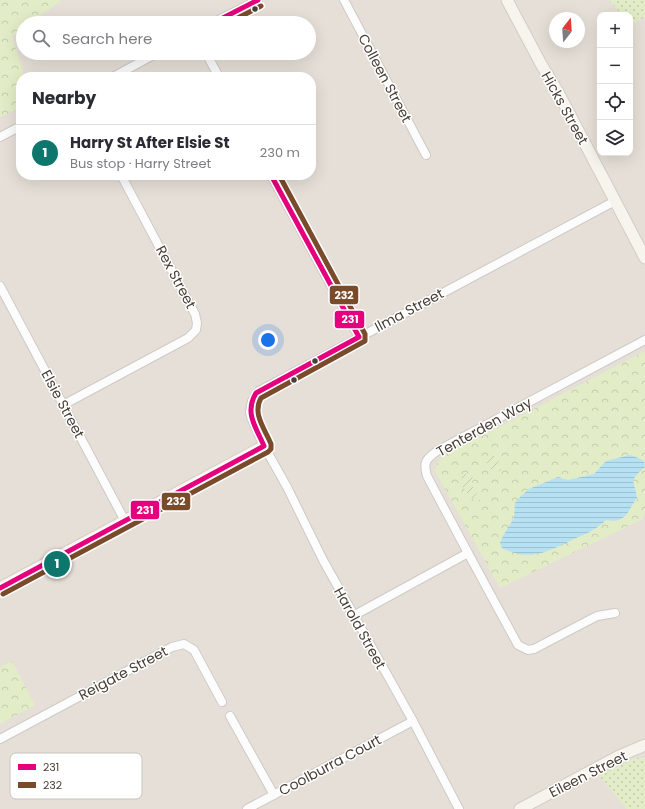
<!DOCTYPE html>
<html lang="en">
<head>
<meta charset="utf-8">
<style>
  :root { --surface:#fff; --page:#f7f7f7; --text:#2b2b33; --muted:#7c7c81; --line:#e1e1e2; --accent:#0f766e }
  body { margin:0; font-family:Poppins,sans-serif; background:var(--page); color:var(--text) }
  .controls { position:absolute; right:12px; top:12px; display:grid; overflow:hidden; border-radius:8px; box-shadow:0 4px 16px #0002 }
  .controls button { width:36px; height:36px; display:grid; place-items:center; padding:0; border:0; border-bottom:1px solid var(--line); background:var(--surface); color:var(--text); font:20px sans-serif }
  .compass { position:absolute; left:549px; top:12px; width:36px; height:36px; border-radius:50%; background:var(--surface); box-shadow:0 4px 16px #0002; rotate:17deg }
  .you { position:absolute; left:268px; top:340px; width:14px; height:14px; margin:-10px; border:3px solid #fff; border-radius:50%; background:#1a73e8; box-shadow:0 0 0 6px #1a73e833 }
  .badge { display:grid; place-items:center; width:26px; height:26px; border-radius:50%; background:var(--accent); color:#fff; font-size:13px; font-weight:700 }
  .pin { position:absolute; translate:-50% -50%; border:2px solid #fff; box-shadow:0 1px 4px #0006 }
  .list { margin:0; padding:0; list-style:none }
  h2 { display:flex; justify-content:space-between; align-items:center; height:52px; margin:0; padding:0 16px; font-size:17px }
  h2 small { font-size:13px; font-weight:400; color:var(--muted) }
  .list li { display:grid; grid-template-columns:26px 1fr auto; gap:12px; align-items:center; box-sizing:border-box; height:56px; padding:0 16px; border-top:1px solid var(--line) }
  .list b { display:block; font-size:15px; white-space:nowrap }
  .list p { margin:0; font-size:13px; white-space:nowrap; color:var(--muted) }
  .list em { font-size:13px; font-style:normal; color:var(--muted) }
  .icon { flex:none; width:22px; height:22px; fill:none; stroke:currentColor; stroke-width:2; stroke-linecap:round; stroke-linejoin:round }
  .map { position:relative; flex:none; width:645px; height:809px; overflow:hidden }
  .search { position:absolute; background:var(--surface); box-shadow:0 4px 16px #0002; left:16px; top:16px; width:300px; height:44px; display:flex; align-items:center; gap:10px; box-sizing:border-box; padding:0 14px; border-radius:22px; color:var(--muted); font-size:15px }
  .panel { position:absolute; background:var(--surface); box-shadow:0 4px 16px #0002; left:16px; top:72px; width:300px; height:108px; border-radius:16px }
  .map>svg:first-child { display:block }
</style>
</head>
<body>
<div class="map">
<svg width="645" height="809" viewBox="0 0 645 809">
  <defs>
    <pattern id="grass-dots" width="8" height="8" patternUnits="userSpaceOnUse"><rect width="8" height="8" fill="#e2edc7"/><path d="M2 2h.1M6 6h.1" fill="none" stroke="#c3ccac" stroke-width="1.8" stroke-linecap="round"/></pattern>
    <pattern id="park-crowns" width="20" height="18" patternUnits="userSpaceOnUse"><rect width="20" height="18" fill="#e2edc7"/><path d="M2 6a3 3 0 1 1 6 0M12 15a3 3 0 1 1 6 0" fill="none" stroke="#c3ccac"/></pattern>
    <pattern id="garden-furrows" width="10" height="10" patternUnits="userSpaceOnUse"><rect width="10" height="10" fill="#e2edc7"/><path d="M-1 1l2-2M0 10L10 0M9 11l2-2" fill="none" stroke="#c3ccac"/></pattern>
    <pattern id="water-rules" width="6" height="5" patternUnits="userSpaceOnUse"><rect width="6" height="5" fill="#b6e1f3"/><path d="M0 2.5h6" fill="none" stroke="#9ec2d1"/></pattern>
  </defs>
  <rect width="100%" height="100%" fill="#f0eeea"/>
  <path fill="#e5dfd7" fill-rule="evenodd" d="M 0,0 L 645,0 L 645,809 L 0,809 ZM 600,15 L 630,15 L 630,153 L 600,153 ZM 555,18 L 579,18 L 579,42 L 555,42 ZM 23,23 L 309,23 L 309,53 L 23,53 ZM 21,77 L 311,77 L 311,175 L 21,175 Z"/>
  <g fill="url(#grass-dots)">
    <polygon points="610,0 645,0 645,17 630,25 630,15 621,15"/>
    <polygon points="635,758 645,758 645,809 627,809 599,776"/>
  </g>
  <g fill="url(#park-crowns)">
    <polygon points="0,0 62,0 30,23 23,23 23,28 12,36 25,77 21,77 21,107 0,117"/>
    <polygon points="645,351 645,508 643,519 500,588 435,471 437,464 443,456"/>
    <polygon points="12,661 35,705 0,724 0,667"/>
  </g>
  <g fill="url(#garden-furrows)">
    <path d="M 490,456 L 494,456 L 498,459 L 501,470 L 497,472 C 490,470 487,467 486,460 Z"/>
    <polygon points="468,473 474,479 472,482 473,487 482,503 471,498 461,485 462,476"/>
  </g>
  <path fill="url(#water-rules)" d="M 630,455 L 636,457 L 644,461 L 645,467 C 628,482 634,478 637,498 C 627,511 627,524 606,520 C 593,532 587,533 572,540 C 547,552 530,562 502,548 L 500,543 L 503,536 L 514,518 L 515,503 L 521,496 L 529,489 L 558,477 L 568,480 L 594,474 L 606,461 Z"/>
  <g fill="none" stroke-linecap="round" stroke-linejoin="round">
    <g stroke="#cdcac6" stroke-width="10">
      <g id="street">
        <polyline points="344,0 426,155"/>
        <polyline points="213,23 258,0"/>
        <polyline points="206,53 219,77"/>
        <polyline points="113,77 157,53"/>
        <polyline points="0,137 21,126"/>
        <polyline points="271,175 359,337"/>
        <polyline points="0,286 125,521"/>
        <polyline points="63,405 188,338 196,330 197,323 195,314 121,175"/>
        <polyline points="468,553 518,645 528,650 534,649 597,616 615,613"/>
        <path d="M 353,616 L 468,553 L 427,476 C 423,462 426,459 437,451 L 645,340"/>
        <polyline points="230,716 274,795"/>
        <polyline points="0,739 172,647 184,644 194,650 222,702"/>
        <polyline points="247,809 413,721"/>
        <polyline points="459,809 413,721 323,560 287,487 264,446 251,417 250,412 252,401 259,391 615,201"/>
      </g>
    </g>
    <g stroke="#d3cdc3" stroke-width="13">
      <g id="secondary">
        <polyline points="507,0 541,64 558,92 645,258"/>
        <polyline points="0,588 264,446"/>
        <polyline points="520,809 619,756 645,745"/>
      </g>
    </g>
    <use href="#street" stroke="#fdfcfc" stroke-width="8"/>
    <use href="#secondary" stroke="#f7f4ee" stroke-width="11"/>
    <g stroke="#fff" stroke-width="8">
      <g id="bus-1">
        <polyline points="213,23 258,0"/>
        <path d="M 0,588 L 264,446 C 256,427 244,413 256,393 L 359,337 L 271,175"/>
      </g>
    </g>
    <g stroke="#fff" stroke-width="8">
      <g id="bus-2">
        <polyline points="228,23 261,6"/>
        <path d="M 3,594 L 268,452 L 271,449 L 271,444 C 265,429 252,414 261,398 L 365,341 L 365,334 L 279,175"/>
      </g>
    </g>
    <use href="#bus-1" stroke="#e5007d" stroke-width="5"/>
    <use href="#bus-2" stroke="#7a4b2a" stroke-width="5"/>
  </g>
  <g fill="#483e35" stroke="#fff" stroke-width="1.5">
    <circle cx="255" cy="9" r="3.5"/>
    <circle cx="315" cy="361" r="3.5"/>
    <circle cx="294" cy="380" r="3.5"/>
  </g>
  <g text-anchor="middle" stroke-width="3" stroke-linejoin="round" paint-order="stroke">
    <g font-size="14" fill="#483e35" stroke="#fff">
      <text transform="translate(385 78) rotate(62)" y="5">Colleen Street</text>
      <text transform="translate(565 108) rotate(61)" y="5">Hicks Street</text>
      <text transform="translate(176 277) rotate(62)" y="5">Rex Street</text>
      <text transform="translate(409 310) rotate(-28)" y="5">Ilma Street</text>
      <text transform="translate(63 404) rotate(62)" y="5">Elsie Street</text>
      <text transform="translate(484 427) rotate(-29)" y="5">Tenterden Way</text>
      <text transform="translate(360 628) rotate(61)" y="5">Harold Street</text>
      <text transform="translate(123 673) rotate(-28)" y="5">Reigate Street</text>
      <text transform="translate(330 765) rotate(-28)" y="5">Coolburra Court</text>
      <text transform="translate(588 774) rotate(-27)" y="5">Eileen Street</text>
    </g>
  </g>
  <rect x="10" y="753" width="132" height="46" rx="6" fill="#fff" stroke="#c8c5c2" stroke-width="1"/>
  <rect x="18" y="764" width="18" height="6" fill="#e5007d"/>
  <rect x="18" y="782" width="18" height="6" fill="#7a4b2a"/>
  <g font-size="11" fill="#483e35">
    <text x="43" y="771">231</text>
    <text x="43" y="789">232</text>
  </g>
  <g stroke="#fff" stroke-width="1.5">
    <rect x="329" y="285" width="30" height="20" rx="4" fill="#7a4b2a"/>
    <rect x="334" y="310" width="31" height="19" rx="4" fill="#e5007d"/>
    <rect x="161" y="492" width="30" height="19" rx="4" fill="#7a4b2a"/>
    <rect x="130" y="500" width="30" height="20" rx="4" fill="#e5007d"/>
  </g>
  <g font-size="11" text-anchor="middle" font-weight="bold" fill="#fff">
    <text x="344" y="299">232</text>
    <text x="350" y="323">231</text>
    <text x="176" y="505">232</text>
    <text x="145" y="514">231</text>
  </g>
</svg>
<div class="controls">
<button>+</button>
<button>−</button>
<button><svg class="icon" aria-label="locate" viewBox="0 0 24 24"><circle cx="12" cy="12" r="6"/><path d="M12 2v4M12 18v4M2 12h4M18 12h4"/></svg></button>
<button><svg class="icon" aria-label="layers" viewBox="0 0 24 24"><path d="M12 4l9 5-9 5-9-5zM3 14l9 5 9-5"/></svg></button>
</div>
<svg class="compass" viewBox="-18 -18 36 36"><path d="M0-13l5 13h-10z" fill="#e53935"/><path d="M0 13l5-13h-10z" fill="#7c7c81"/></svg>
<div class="you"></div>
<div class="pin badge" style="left:57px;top:564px">1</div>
<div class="search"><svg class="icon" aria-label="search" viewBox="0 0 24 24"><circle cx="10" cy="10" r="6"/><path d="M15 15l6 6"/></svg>Search here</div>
<section class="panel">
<h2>Nearby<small></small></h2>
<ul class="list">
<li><span class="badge">1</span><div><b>Harry St After Elsie St</b><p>Bus stop · Harry Street</p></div><em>230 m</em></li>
</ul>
</section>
</div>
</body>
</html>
